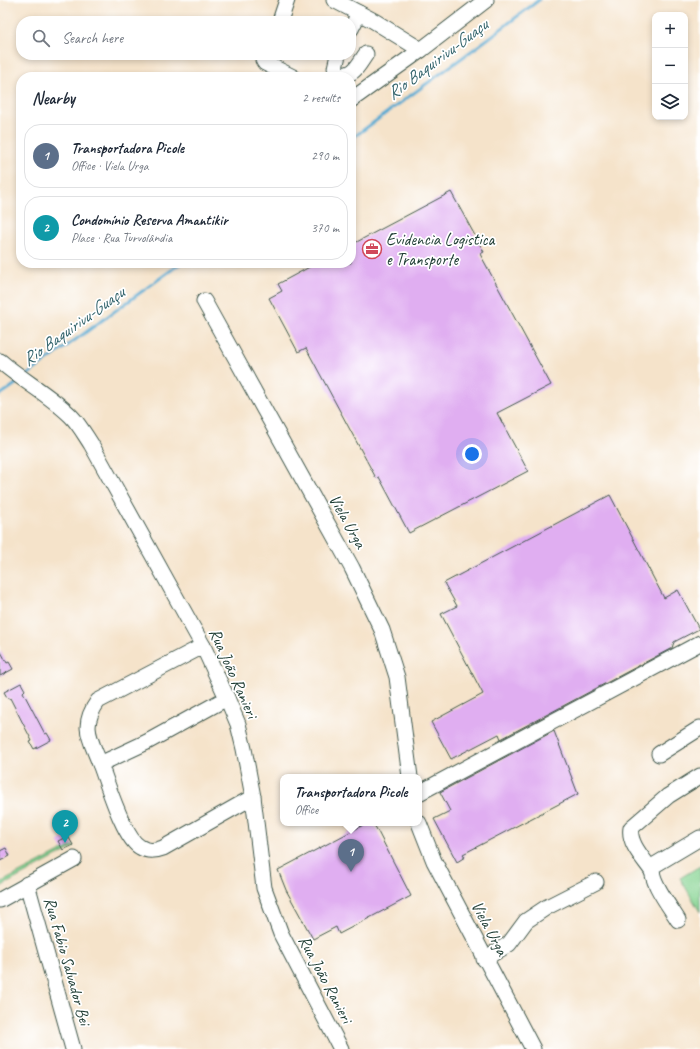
<!DOCTYPE html>
<html lang="en">
<head>
<meta charset="utf-8">
<style>
  :root { --surface:#fff; --page:#f6f6f7; --text:#1f2937; --muted:#747a83; --line:#e0e1e3; --accent:#111827 }
  body { margin:0; font-family:Caveat,sans-serif; background:var(--page); color:var(--text) }
  .controls { position:absolute; right:12px; top:12px; display:grid; overflow:hidden; border-radius:8px; box-shadow:0 2px 6px #0003 }
  .controls button { width:36px; height:36px; display:grid; place-items:center; padding:0; border:0; border-bottom:1px solid var(--line); background:var(--surface); color:var(--text); font:20px sans-serif }
  .you { position:absolute; left:472px; top:454px; width:14px; height:14px; margin:-10px; border:3px solid #fff; border-radius:50%; background:#1a73e8; box-shadow:0 0 0 6px #1a73e833 }
  .badge { display:grid; place-items:center; width:26px; height:26px; border-radius:50%; background:var(--accent); color:#fff; font-size:13px; font-weight:700 }
  .pin { position:absolute; translate:-50% -33px; filter:drop-shadow(0 1px 2px #0008) }
  .pin::after { content:''; position:absolute; top:21px; width:14px; height:12px; background:inherit; clip-path:polygon(0 0,100% 0,50% 100%) }
  .popup { position:absolute; left:280px; top:774px; width:142px; height:52px; box-sizing:border-box; display:grid; place-content:center; border-radius:8px; background:var(--surface); filter:drop-shadow(0 1px 3px #0005); font-size:13px; white-space:nowrap; color:var(--muted) }
  .popup b { font-size:15px; color:var(--text) }
  .popup::after { content:''; position:absolute; left:50%; top:100%; margin-left:-8px; border:8px solid transparent; border-top-color:var(--surface) }
  .list { margin:0; padding:0; list-style:none }
  h2 { display:flex; justify-content:space-between; align-items:center; height:52px; margin:0; padding:0 16px; font-size:17px }
  h2 small { font-size:13px; font-weight:400; color:var(--muted) }
  .list li { display:grid; grid-template-columns:26px 1fr auto; gap:12px; align-items:center; box-sizing:border-box; height:64px; margin:0 8px 8px; padding:0 8px; border:1px solid var(--line); border-radius:16px }
  .list b { display:block; font-size:15px; white-space:nowrap }
  .list p { margin:0; font-size:13px; white-space:nowrap; color:var(--muted) }
  .list em { font-size:13px; font-style:normal; color:var(--muted) }
  .icon { flex:none; width:22px; height:22px; fill:none; stroke:currentColor; stroke-width:2; stroke-linecap:round; stroke-linejoin:round }
  .map { position:relative; flex:none; width:700px; height:1049px; overflow:hidden }
  .search { position:absolute; background:var(--surface); box-shadow:0 2px 6px #0003; left:16px; top:16px; width:340px; height:44px; display:flex; align-items:center; gap:10px; box-sizing:border-box; padding:0 14px; border-radius:16px; color:var(--muted); font-size:15px }
  .panel { position:absolute; background:var(--surface); box-shadow:0 2px 6px #0003; left:16px; top:72px; width:340px; height:196px; border-radius:16px }
  .map>svg:first-child { display:block }
</style>
</head>
<body>
<div class="map">
<svg width="700" height="1049" viewBox="0 0 700 1049">
  <rect width="100%" height="100%" fill="#fff"/>
  <filter id="ink" filterUnits="userSpaceOnUse"><feTurbulence type="fractalNoise" baseFrequency=".025" numOctaves="2"/><feDisplacementMap in="SourceGraphic" scale="8" xChannelSelector="R" yChannelSelector="G"/><feConvolveMatrix kernelMatrix="1 2 1 2 8 2 1 2 1" color-interpolation-filters="sRGB"/></filter>
  <filter id="wash" filterUnits="userSpaceOnUse"><feTurbulence type="fractalNoise" baseFrequency=".012" numOctaves="4" result="noise"/><feDisplacementMap in="SourceGraphic" scale="16" xChannelSelector="R" yChannelSelector="G"/><feGaussianBlur stdDeviation="0.9" result="paint"/><feColorMatrix in="noise" values="0 0 0 0 0 0 0 0 0 0 0 0 0 0 0 0 0 1.4 0 .05"/><feComposite in="paint" operator="in"/></filter>
  <g filter="url(#wash)">
    <rect width="100%" height="100%" fill="#f5e3ca"/>
    <g fill="#87d493" stroke="#538864">
      <polygon points="73,845 74,847 0,887 0,883"/>
      <polygon points="700,866 700,912 680,878"/>
    </g>
    <g fill="none" stroke-linecap="round" stroke-linejoin="round">
      <g stroke="#56aad2" stroke-width="3">
        <polyline points="351,139 489,38 539,0"/>
        <polyline points="27,375 181,263"/>
        <polyline points="0,395 20,381"/>
      </g>
    </g>
    <g id="blocks">
      <g fill="#e0aef1">
        <polygon points="451,192 484,252 480,254 551,385 497,413 528,471 409,533 379,477 376,478 306,348 298,352 269,298 282,291 278,284 317,263 351,263 351,245"/>
        <polygon points="610,495 664,598 678,590 699,629 674,642 672,648 501,739 499,734 451,759 431,722 483,694 441,614 457,606 444,583"/>
        <polygon points="0,650 7,663 9,662 13,669 0,676"/>
        <polygon points="21,683 25,690 23,692 45,734 47,733 51,740 34,749 30,742 32,741 10,698 8,699 4,692"/>
        <polygon points="554,731 578,794 463,854 465,857 457,862 434,819 450,811 440,792"/>
        <polygon points="367,823 372,823 376,828 411,896 339,934 336,927 313,939 286,890 278,870"/>
        <polygon points="68,836 73,845 63,850 58,841"/>
        <polygon points="6,848 10,856 0,861 0,851"/>
      </g>
    </g>
  </g>
  <g filter="url(#ink)">
    <use href="#blocks" fill-opacity="0" stroke="#3f564a" stroke-width="1"/>
    <g fill="none" stroke-linecap="round" stroke-linejoin="round">
      <g stroke="#3f564a" stroke-width="17">
        <g id="minor">
          <polyline points="334,0 374,21 421,50"/>
          <polyline points="280,21 287,0"/>
          <polyline points="351,29 359,13"/>
          <polyline points="264,55 263,60 265,63 293,77"/>
          <path d="M 338,55 L 335,68 L 339,74 C 354,77 358,65 366,54"/>
          <polyline points="351,100 421,50 486,0"/>
          <polyline points="204,301 352,568 382,630 397,677 410,777"/>
          <path d="M 0,361 C 23,381 50,395 71,416 C 79,424 85,435 91,444 L 203,646 L 227,698 L 238,724 L 244,749 L 253,797 L 264,888 L 281,934 L 341,1049"/>
          <path d="M 227,698 L 147,742 L 100,764 C 107,782 124,839 140,847 C 148,852 155,851 163,848 L 253,797"/>
          <polyline points="659,754 700,728"/>
          <path d="M 100,764 C 90,738 80,726 98,701 L 203,646"/>
          <polyline points="419,793 700,643"/>
          <polyline points="419,823 434,861 533,1049"/>
          <path d="M 652,871 C 644,859 628,843 631,828 L 668,796 L 700,776"/>
          <polyline points="27,884 73,1049"/>
          <polyline points="0,900 74,859"/>
          <path d="M 678,920 C 671,908 648,879 653,866 L 700,838"/>
          <polyline points="484,959 509,944 526,921 547,907 596,882"/>
        </g>
      </g>
      <use href="#minor" stroke="#fff" stroke-width="15"/>
    </g>
  </g>
  <defs>
    <g id="office-ring" transform="scale(1)"><circle r="9.5" fill="#fff" stroke="#d1495b" stroke-width="1.5"/><path d="M-6-3h4V-5.5h4V-3h4V5H-6ZM-1-4.5V-3h2v-1.5ZM-6 0V1H6V0Z" fill="#d1495b"/></g>
  </defs>
  <g fill-rule="evenodd">
    <use href="#office-ring" x="372" y="249"/>
  </g>
  <g text-anchor="middle" stroke-width="3.5" stroke-linejoin="round" paint-order="stroke">
    <g font-size="17" fill="#1f3d34" stroke="#fff" text-anchor="start">
      <text x="386" y="245">Evidencia Logistica<tspan x="386" dy="20">e Transporte</tspan></text>
    </g>
    <g font-size="17" fill="#1f3d34" stroke="#fff">
      <text transform="translate(348 521) rotate(61)" y="6">Viela Urga</text>
      <text transform="translate(234 673) rotate(66)" y="6">Rua João Ranieri</text>
      <text transform="translate(490 928) rotate(62)" y="6">Viela Urga</text>
      <text transform="translate(68 961) rotate(74)" y="6">Rua Fabio Salvador Bei</text>
      <text transform="translate(326 979) rotate(62)" y="6">Rua João Ranieri</text>
    </g>
    <g font-size="18" font-style="italic" fill="#32636b" stroke="#fff">
      <text transform="translate(437 59) rotate(-37)" y="6">Rio Baquirivu-Guaçu</text>
      <text transform="translate(73 326) rotate(-36)" y="6">Rio Baquirivu-Guaçu</text>
    </g>
  </g>
</svg>
<div class="controls">
<button>+</button>
<button>−</button>
<button><svg class="icon" aria-label="layers" viewBox="0 0 24 24"><path d="M12 4l9 5-9 5-9-5zM3 14l9 5 9-5"/></svg></button>
</div>
<div class="you"></div>
<div class="pin badge" style="left:351px;top:872px;background:#5c6f8a">1</div>
<div class="popup"><b>Transportadora Picole</b>Office</div>
<div class="pin badge" style="left:65px;top:843px;background:#0f9aa8">2</div>
<div class="search"><svg class="icon" aria-label="search" viewBox="0 0 24 24"><circle cx="10" cy="10" r="6"/><path d="M15 15l6 6"/></svg>Search here</div>
<section class="panel">
<h2>Nearby<small>2 results</small></h2>
<ul class="list">
<li><span class="badge" style="background:#5c6f8a">1</span><div><b>Transportadora Picole</b><p>Office · Viela Urga</p></div><em>290 m</em></li>
<li><span class="badge" style="background:#0f9aa8">2</span><div><b>Condomínio Reserva Amantikir</b><p>Place · Rua Turvolândia</p></div><em>370 m</em></li>
</ul>
</section>
</div>
</body>
</html>
